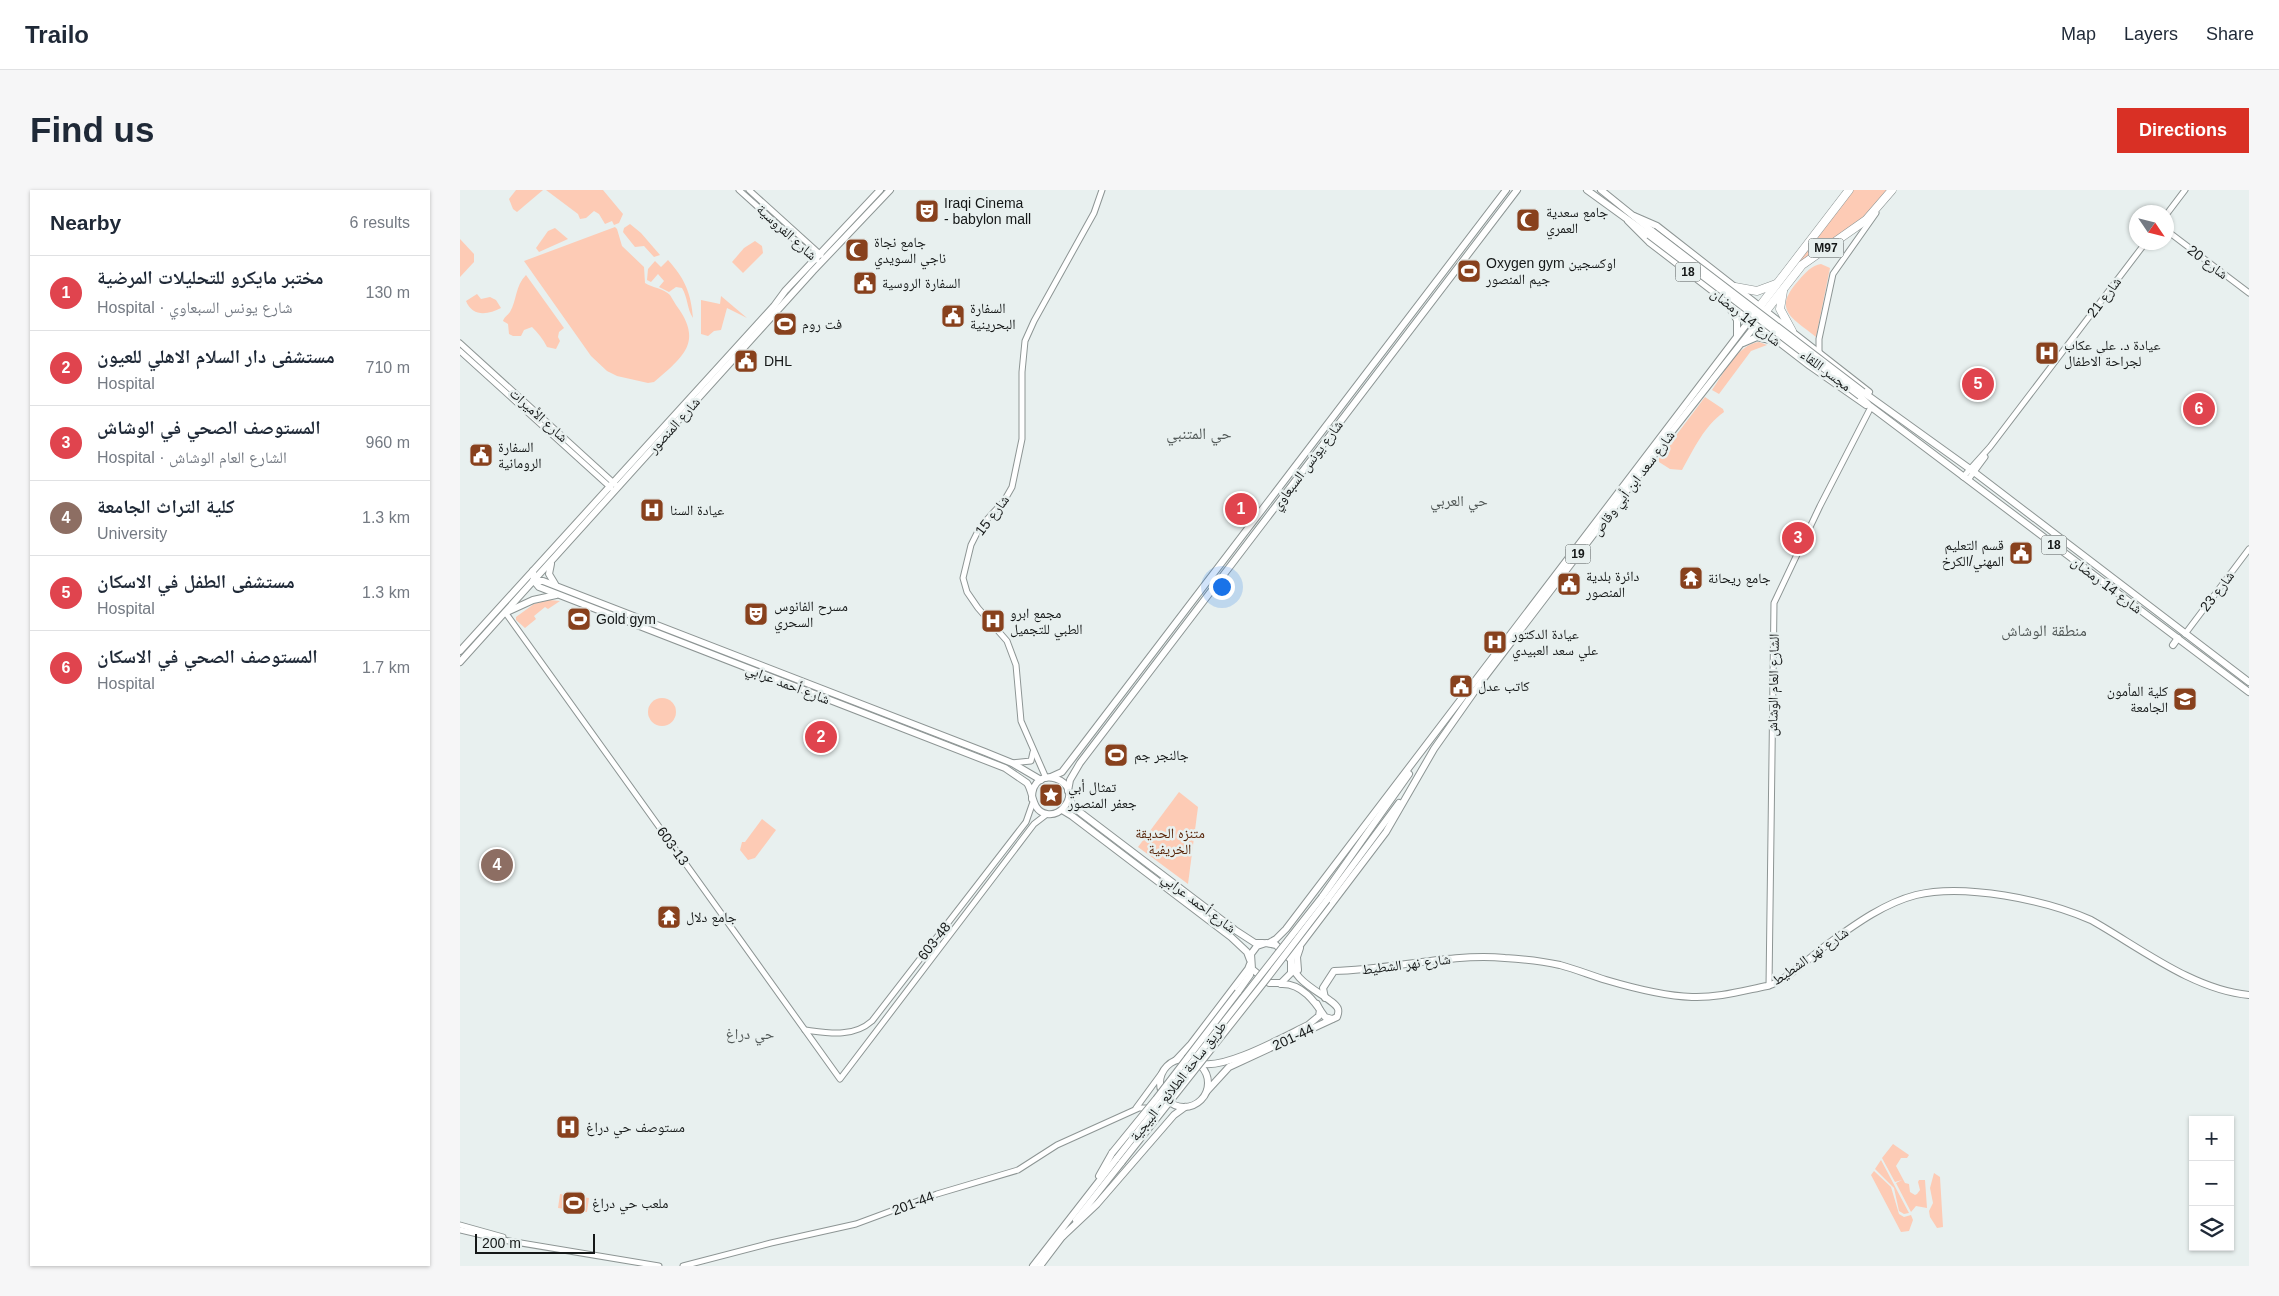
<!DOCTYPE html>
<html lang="en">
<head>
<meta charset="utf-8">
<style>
  :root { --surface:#fff; --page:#f6f6f7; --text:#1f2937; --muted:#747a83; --line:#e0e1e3; --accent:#d93025 }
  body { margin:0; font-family:Arial,"Noto Naskh Arabic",sans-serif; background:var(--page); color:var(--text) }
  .controls { position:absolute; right:15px; bottom:15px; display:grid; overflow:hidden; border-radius:0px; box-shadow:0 1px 4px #0004 }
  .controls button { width:45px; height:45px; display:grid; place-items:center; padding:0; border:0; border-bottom:1px solid var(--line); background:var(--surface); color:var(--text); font:25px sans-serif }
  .compass { position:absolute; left:1669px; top:15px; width:45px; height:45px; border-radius:50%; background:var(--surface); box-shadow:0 1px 4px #0004; rotate:125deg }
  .scale { position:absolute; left:15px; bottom:12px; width:120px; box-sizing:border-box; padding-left:5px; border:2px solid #151818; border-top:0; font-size:14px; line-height:18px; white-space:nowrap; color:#151818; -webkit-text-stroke:4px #e8f0ef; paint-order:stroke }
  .you { position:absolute; left:761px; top:396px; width:18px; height:18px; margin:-12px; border:4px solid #fff; border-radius:50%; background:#1a73e8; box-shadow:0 0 0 8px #1a73e833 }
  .badge { display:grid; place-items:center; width:32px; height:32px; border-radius:50%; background:var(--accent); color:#fff; font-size:16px; font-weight:700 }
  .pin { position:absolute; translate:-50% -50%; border:2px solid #fff; box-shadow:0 1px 5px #0006 }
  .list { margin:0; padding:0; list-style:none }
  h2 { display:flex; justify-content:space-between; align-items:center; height:65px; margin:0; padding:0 20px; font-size:21px }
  h2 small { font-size:16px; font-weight:400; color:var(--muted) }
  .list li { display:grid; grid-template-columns:32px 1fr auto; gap:15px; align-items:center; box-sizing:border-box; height:75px; padding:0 20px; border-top:1px solid var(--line) }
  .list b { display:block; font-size:19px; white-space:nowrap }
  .list p { margin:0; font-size:16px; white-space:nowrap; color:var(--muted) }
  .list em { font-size:16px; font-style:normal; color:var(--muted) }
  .icon { flex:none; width:28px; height:28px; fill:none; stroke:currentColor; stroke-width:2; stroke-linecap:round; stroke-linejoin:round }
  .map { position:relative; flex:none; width:1789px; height:1076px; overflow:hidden; border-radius:0px }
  header { display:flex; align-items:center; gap:30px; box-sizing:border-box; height:70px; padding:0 25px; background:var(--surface); border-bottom:1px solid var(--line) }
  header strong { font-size:24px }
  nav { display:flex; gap:28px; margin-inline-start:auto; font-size:18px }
  .intro { display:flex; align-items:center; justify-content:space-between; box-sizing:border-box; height:120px; padding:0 30px }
  h1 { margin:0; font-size:35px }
  .button { padding:12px 22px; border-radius:0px; background:var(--accent); color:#fff; font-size:18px; font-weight:700 }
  main { display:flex; gap:30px; padding:0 30px }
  aside { flex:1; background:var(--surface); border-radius:0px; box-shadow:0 1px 4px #0004 }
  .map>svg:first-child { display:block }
</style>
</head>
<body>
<header>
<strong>Trailo</strong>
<nav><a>Map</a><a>Layers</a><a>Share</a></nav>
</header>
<div class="intro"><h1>Find us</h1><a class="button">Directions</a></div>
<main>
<aside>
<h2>Nearby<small>6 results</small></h2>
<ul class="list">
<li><span class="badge" style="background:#e0444e">1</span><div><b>مختبر مايكرو للتحليلات المرضية</b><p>Hospital · شارع يونس السبعاوي</p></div><em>130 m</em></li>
<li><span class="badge" style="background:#e0444e">2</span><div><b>مستشفى دار السلام الاهلي للعيون</b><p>Hospital</p></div><em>710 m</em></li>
<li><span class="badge" style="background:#e0444e">3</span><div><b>المستوصف الصحي في الوشاش</b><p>Hospital · الشارع العام الوشاش</p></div><em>960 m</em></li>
<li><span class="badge" style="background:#8d6e63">4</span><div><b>كلية التراث الجامعة</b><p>University</p></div><em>1.3 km</em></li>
<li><span class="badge" style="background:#e0444e">5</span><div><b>مستشفى الطفل في الاسكان</b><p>Hospital</p></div><em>1.3 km</em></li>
<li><span class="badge" style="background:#e0444e">6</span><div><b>المستوصف الصحي في الاسكان</b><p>Hospital</p></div><em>1.7 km</em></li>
</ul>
</aside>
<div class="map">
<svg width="1789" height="1076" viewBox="0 0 1789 1076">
  <rect width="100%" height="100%" fill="#e8f0ef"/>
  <g fill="#fdcbb5">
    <polygon points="56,0 83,0 57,22 53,19 49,9"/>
    <polygon points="86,0 143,0 163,24 159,33 154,35 152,31 145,34 139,24 134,21 126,28 120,29 118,24"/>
    <polygon points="1393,0 1428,0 1406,25 1335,76"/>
    <polygon points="170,34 181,43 200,65 194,67 184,56 175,57 163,42 164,38"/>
    <path d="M 155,37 L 157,39 L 162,56 L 184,77 L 185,93 C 193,98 203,98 210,105 C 212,108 214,112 216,115 C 244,152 223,167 194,192 L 188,193 L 157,186 L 147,181 L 131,166 L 64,71 Z"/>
    <polygon points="95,38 108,49 79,62 76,58 88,41"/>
    <polygon points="0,49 14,64 14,72 0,87"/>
    <polygon points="295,51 302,56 303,63 283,83 272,72 284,58"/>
    <path d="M 208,70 C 225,89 231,103 233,128 C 227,119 228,108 222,98 L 216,97 L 209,102 L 199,97 L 204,91 L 198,84 L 191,92 L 187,90 L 188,79 L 195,71 L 201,77 Z"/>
    <path d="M 1361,74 L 1370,78 L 1356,147 C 1331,127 1312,120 1339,90 C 1345,83 1352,75 1361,74 Z"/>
    <path d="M 66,85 L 104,138 L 99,142 L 98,147 L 100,151 L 96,159 L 87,157 C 83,149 78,143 72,137 L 64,140 L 61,146 L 53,146 L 49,144 L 48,134 L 43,131 C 45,126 47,126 50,122 C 57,110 55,96 66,85 Z"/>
    <path d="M 17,104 L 21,109 L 30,107 L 36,110 L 41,118 C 29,124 13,128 6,111 Z"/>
    <polygon points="261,106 287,128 267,118 261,140 254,141 248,146 241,144 241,110 260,114"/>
    <path d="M 1299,152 L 1307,155 L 1291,161 L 1259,204 L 1252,200 C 1264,183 1277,155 1299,152 Z"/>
    <path d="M 1245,207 L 1263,219 L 1264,222 C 1244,236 1234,259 1222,280 L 1210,279 L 1199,272 L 1199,268 Z"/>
    <polygon points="89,410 100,411 88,419 85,417 74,426 76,429 65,438 56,430 56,427 74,414"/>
    <circle cx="202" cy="522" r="14"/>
    <polygon points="719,602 738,617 728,694 678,657"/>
    <polygon points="302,629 316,640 295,668 288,670 280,660 282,652 285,652"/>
    <polygon points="1433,954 1449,965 1447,968 1441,968 1436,976 1445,993 1449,994 1450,1002 1455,1005 1457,1004 1460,1000 1458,992 1459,990 1465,990 1467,1018 1456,1016 1451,1022 1436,993 1442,990 1435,992 1422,968"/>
    <polygon points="1421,970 1449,1023 1444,1024 1439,1021 1434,998 1415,979"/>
    <polygon points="1414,981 1431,997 1439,1024 1444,1027 1451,1025 1453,1030 1449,1041 1441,1042 1411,985"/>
    <polygon points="1474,983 1480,987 1483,1037 1477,1038 1470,1027 1469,1021 1473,1013 1470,998"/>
    <polygon points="100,1004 129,1008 127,1022 98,1018"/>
  </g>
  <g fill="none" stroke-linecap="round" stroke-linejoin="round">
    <g stroke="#8d9594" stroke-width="7">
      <g id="minor">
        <polyline points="279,0 357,70"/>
        <polyline points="289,0 361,65"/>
        <polyline points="1706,25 1725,0"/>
        <polyline points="1706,40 1789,103"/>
        <polyline points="0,153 156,295"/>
        <polyline points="0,161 151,298"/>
        <polyline points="1359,162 1359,149 1373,84 1416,23"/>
        <polyline points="1503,287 1530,257 1686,52"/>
        <polyline points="1508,290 1525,267"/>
        <polyline points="45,422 380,889 574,634 587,624"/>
        <polyline points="1725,444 1789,359"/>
        <polyline points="552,573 571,571 573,562"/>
        <polyline points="586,588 561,531 556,475 547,451 518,418 507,402 503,388 511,355 520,337 544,311 552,297 562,249 562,182 565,151 574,131 634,23 642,0"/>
        <polyline points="1309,796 1314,413 1360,316 1411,217"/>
        <path d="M 345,840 C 368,843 393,848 412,831 L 566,632 L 573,612"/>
        <polyline points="676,918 701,884"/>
        <polyline points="0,1035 43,1047"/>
        <polyline points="0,1040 43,1050 199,1076"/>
        <polyline points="223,1076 311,1053 396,1034 477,1004 558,980 597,955 679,918 691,918"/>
      </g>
    </g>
    <g stroke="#8d9594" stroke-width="8">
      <g id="major">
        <polyline points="1127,0 1189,45"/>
        <polyline points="1141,0 1192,41"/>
        <polyline points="1174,26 1197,36 1409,202"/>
        <polyline points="1168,31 1189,52 1350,176 1406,215"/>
        <polyline points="1268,115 1277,130 1277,145"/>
        <polyline points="1283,153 1297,147 1314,151"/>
        <polyline points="1403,202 1510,279 1789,492"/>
        <polyline points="1400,206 1410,216 1789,502"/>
        <polyline points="91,374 89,384 95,394"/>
        <path d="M 73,381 L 74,391 L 79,397 L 545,578 L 567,593 C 574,603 571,621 587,624 C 594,625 600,622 604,617 C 626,591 571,570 572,609"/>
        <polyline points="73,391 83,391 525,562 552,573 581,590"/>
        <polyline points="49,421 73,410 96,405"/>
        <polyline points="1713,455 1718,448"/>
        <polyline points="0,461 314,116 325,101 420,0"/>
        <polyline points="0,472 353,81 430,0"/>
        <polyline points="591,587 602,582 615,565 1046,0"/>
        <polyline points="608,601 610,590 620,573 1057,0"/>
        <polyline points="609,609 617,620 775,740 795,753 803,753"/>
        <polyline points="602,620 612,626 771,747 787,762 790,770"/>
        <polyline points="862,707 949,584"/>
        <polyline points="867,710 939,613"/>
        <polygon points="806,753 816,755 831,770 831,783 821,793 809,793 792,779 791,764 797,756"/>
        <polyline points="809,753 816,749 826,739 1292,127"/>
        <polyline points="838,780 837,767 840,758"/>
        <path d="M 821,794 C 842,793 855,812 865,827 L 872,829"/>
        <polyline points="778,802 790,785 791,778"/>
        <path d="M 865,808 L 863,798 L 874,781 C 931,780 989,763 1045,768 C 1063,769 1082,771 1100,775 C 1115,779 1130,785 1146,790 C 1173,798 1203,806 1232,807 C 1257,808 1282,801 1307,796 C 1327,791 1354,763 1372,751 C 1397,733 1425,713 1456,705 C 1504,693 1586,710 1631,730 C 1679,757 1733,800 1789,805"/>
        <circle cx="724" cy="893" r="24"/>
        <polyline points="716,870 731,854 788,779 790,774"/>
        <path d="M 740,873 C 763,881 825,846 848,835 L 859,826 L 860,820 L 857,814"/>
        <path d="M 747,901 L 769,877 L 877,827 C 878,824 879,822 878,819 C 874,807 826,792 832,766 L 926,642 L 974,559 L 1024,488 L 1213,240 L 1298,132"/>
        <polyline points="639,986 652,963"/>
        <polyline points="616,1030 662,972"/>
        <polyline points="603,1046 637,1014 714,925 725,917"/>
        <polyline points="573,1076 657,968"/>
        <polyline points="580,1076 605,1043"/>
      </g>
    </g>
    <g stroke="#8d9594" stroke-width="9">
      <g id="highway">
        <polyline points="1275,97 1297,101 1316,94"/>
        <polyline points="1323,101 1320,119 1332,141"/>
        <polyline points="1300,116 1389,0"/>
        <polyline points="1306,121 1342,75 1406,30 1432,0"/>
      </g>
    </g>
    <use href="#minor" stroke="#fff" stroke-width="5"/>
    <use href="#major" stroke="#fff" stroke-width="6"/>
    <use href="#highway" stroke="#fff" stroke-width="8"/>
    <g stroke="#8d9594" stroke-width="8" stroke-linecap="butt">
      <g id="major-bridge">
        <polyline points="1192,41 1403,202"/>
        <polyline points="1189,45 1400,206"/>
        <polyline points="652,963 696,909 778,802"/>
        <polyline points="657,968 862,707"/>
        <polyline points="662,972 805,791 867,710"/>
      </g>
    </g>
    <use href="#major-bridge" stroke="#fff" stroke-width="6"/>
  </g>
  <defs>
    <g id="theatre-square" transform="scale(1.25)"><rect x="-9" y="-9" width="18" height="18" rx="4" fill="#88411d" stroke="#e8f0ef"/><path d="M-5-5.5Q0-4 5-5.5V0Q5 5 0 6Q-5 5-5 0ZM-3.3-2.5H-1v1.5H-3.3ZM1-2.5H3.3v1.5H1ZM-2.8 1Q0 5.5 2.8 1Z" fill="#fff"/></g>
    <g id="mosque-square" transform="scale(1.25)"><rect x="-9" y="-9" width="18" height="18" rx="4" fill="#88411d" stroke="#e8f0ef"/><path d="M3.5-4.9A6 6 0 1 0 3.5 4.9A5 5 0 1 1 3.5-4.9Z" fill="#fff"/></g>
    <g id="stadium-square" transform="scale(1.25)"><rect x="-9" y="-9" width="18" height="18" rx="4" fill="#88411d" stroke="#e8f0ef"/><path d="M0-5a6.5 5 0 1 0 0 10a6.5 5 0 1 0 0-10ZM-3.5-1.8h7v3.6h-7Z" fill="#fff"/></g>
    <g id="civic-square" transform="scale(1.25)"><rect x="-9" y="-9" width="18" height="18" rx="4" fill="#88411d" stroke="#e8f0ef"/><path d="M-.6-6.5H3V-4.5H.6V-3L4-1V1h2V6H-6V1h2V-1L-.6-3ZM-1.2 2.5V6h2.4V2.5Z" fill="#fff"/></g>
    <g id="hospital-square" transform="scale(1.25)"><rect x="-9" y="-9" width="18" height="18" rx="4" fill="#88411d" stroke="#e8f0ef"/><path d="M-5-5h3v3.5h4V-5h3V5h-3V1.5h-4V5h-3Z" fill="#fff"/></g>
    <g id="temple-square" transform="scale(1.25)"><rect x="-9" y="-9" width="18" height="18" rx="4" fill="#88411d" stroke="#e8f0ef"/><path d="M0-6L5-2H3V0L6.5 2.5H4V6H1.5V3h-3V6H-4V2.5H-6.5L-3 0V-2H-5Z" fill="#fff"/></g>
    <g id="school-square" transform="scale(1.25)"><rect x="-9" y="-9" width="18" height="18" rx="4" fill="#88411d" stroke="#e8f0ef"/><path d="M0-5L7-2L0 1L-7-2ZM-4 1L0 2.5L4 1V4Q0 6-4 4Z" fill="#fff"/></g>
    <g id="sight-square" transform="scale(1.25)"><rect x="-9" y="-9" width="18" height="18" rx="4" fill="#88411d" stroke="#e8f0ef"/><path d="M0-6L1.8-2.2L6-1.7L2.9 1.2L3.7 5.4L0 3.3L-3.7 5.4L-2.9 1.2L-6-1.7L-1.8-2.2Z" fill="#fff"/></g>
  </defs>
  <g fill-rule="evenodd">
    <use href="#theatre-square" x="467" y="21"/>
    <use href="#mosque-square" x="1068" y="30"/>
    <use href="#mosque-square" x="397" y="60"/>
    <use href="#stadium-square" x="1009" y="81"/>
    <use href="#civic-square" x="405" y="93"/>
    <use href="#civic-square" x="493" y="126"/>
    <use href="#stadium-square" x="325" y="134"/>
    <use href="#hospital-square" x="1587" y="163"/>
    <use href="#civic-square" x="286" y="171"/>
    <use href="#civic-square" x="21" y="265"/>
    <use href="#hospital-square" x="192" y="320"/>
    <use href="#civic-square" x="1561" y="363"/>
    <use href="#temple-square" x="1231" y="388"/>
    <use href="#civic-square" x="1109" y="394"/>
    <use href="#theatre-square" x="296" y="424"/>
    <use href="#stadium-square" x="119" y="429"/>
    <use href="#hospital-square" x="533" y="431"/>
    <use href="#hospital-square" x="1035" y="452"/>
    <use href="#civic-square" x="1001" y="496"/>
    <use href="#school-square" x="1725" y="509"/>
    <use href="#stadium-square" x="656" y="565"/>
    <use href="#sight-square" x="591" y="605"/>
    <use href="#temple-square" x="209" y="727"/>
    <use href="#hospital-square" x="108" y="937"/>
    <use href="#stadium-square" x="114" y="1013"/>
  </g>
  <g text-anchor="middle" stroke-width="5" stroke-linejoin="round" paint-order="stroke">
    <g fill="#e8f0ef" stroke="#545958" stroke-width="1">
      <rect x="1348.5" y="48.5" width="35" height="19" rx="4"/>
      <rect x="1215.5" y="72.5" width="25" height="19" rx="4"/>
      <rect x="1581.5" y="345.5" width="25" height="19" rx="4"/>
      <rect x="1105.5" y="354.5" width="25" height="19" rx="4"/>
    </g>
    <g font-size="12" font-weight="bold" fill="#151818">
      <text x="1366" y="62">M97</text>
      <text x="1228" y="86">18</text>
      <text x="1594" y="359">18</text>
      <text x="1118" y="368">19</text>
    </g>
    <g font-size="14" fill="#151818" stroke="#e8f0ef" text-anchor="start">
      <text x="484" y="18">Iraqi Cinema<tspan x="484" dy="16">- babylon mall</tspan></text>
      <text x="1086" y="27">جامع سعدية<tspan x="1086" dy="16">العمري</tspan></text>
      <text x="414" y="57">جامع نجاة<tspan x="414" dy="16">ناجي السويدي</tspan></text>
      <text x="1026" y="78">Oxygen gym اوكسجين<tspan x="1026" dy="16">جيم المنصور</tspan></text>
      <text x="422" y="98">السفارة الروسية</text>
      <text x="510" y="123">السفارة<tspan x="510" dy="16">البحرينية</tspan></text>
      <text x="342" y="139">فت روم</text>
      <text x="1604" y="160">عيادة د. علي عكاب<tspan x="1604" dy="16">لجراحة الاطفال</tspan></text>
      <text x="304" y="176">DHL</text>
      <text x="38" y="262">السفارة<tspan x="38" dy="16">الرومانية</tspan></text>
      <text x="210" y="325">عيادة السنا</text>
      <text x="1544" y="360" text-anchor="end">قسم التعليم<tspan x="1544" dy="16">المهني/الكرخ</tspan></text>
      <text x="1126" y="391">دائرة بلدية<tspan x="1126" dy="16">المنصور</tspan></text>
      <text x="1248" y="393">جامع ريحانة</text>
      <text x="314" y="421">مسرح الفانوس<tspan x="314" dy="16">السحري</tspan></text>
      <text x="550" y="428">مجمع ابرو<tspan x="550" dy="16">الطبي للتجميل</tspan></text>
      <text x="136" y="434">Gold gym</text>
      <text x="1052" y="449">عيادة الدكتور<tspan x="1052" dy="16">علي سعد العبيدي</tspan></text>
      <text x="1018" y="501">كاتب عدل</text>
      <text x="1708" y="506" text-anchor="end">كلية المأمون<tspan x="1708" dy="16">الجامعة</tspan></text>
      <text x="674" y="570">جالنجر جم</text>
      <text x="608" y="602">تمثال أبي<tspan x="608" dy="16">جعفر المنصور</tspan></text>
      <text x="226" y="732">جامع دلال</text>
      <text x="126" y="942">مستوصف حي دراغ</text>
      <text x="132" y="1018">ملعب حي دراغ</text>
    </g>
    <g font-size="14" fill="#151818" stroke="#e8f0ef">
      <text transform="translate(327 42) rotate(42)" y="5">شارع الفروسية</text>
      <text transform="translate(1748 72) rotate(37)" y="5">شارع 20</text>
      <text transform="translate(1644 107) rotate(-53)" y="5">شارع 21</text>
      <text transform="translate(1286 127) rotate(38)" y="5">شارع 14 رمضان</text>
      <text transform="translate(1366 180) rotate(37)" y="5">مجسر اللقاء</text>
      <text transform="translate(79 225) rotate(42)" y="5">شارع الأميرات</text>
      <text transform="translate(214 235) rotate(-48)" y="5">شارع المنصور</text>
      <text transform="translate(847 275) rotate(-53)" y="5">شارع يونس السبعاوي</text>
      <text transform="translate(1173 293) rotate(-53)" y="5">شارع سعد ابن أبي وقاص</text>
      <text transform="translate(532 325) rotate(-53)" y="5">شارع 15</text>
      <text transform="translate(1647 395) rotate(37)" y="5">شارع 14 رمضان</text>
      <text transform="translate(1757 401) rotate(-53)" y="5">شارع 23</text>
      <text transform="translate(328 494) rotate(21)" y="5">شارع أحمد عرابي</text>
      <text transform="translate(1313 495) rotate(-89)" y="5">الشارع العام الوشاش</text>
      <text transform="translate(213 656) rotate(54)" y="5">603-13</text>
      <text transform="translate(739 713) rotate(37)" y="5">شارع أحمد عرابي</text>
      <text transform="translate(474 751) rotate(-52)" y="5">603-48</text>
      <text transform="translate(1350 766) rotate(-35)" y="5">شارع نهر الشطيط</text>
      <text transform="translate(946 774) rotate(-7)" y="5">شارع نهر الشطيط</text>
      <text transform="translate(833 847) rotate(-25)" y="5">201-44</text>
      <text transform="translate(718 891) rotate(-52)" y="5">طريق ساحة الطلائع - البيجية</text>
      <text transform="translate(453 1013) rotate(-21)" y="5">201-44</text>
    </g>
    <g font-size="14" fill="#572408" stroke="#e8f0ef">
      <text x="710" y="648">متنزه الحديقة<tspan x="710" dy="16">الخريفية</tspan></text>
    </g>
    <g font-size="15" fill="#515857" stroke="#e8f0ef">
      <text x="999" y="316">حي العربي</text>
      <text x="290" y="849">حي دراغ</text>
    </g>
    <g font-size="16" fill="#515857" stroke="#e8f0ef">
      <text x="739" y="249">حي المتنبي</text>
      <text x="1584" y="446">منطقة الوشاش</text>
    </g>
  </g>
</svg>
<div class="controls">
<button>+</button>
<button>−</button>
<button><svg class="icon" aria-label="layers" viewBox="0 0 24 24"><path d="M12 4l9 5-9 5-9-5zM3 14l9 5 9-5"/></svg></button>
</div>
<svg class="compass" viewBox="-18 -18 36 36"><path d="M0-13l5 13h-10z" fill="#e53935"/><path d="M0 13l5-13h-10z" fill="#747a83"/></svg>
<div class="scale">200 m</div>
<div class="you"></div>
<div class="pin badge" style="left:781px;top:319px;background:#e0444e">1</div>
<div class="pin badge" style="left:361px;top:547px;background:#e0444e">2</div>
<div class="pin badge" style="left:1338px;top:348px;background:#e0444e">3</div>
<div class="pin badge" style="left:37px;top:675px;background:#8d6e63">4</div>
<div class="pin badge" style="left:1518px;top:194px;background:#e0444e">5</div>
<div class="pin badge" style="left:1739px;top:219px;background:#e0444e">6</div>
</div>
</main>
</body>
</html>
